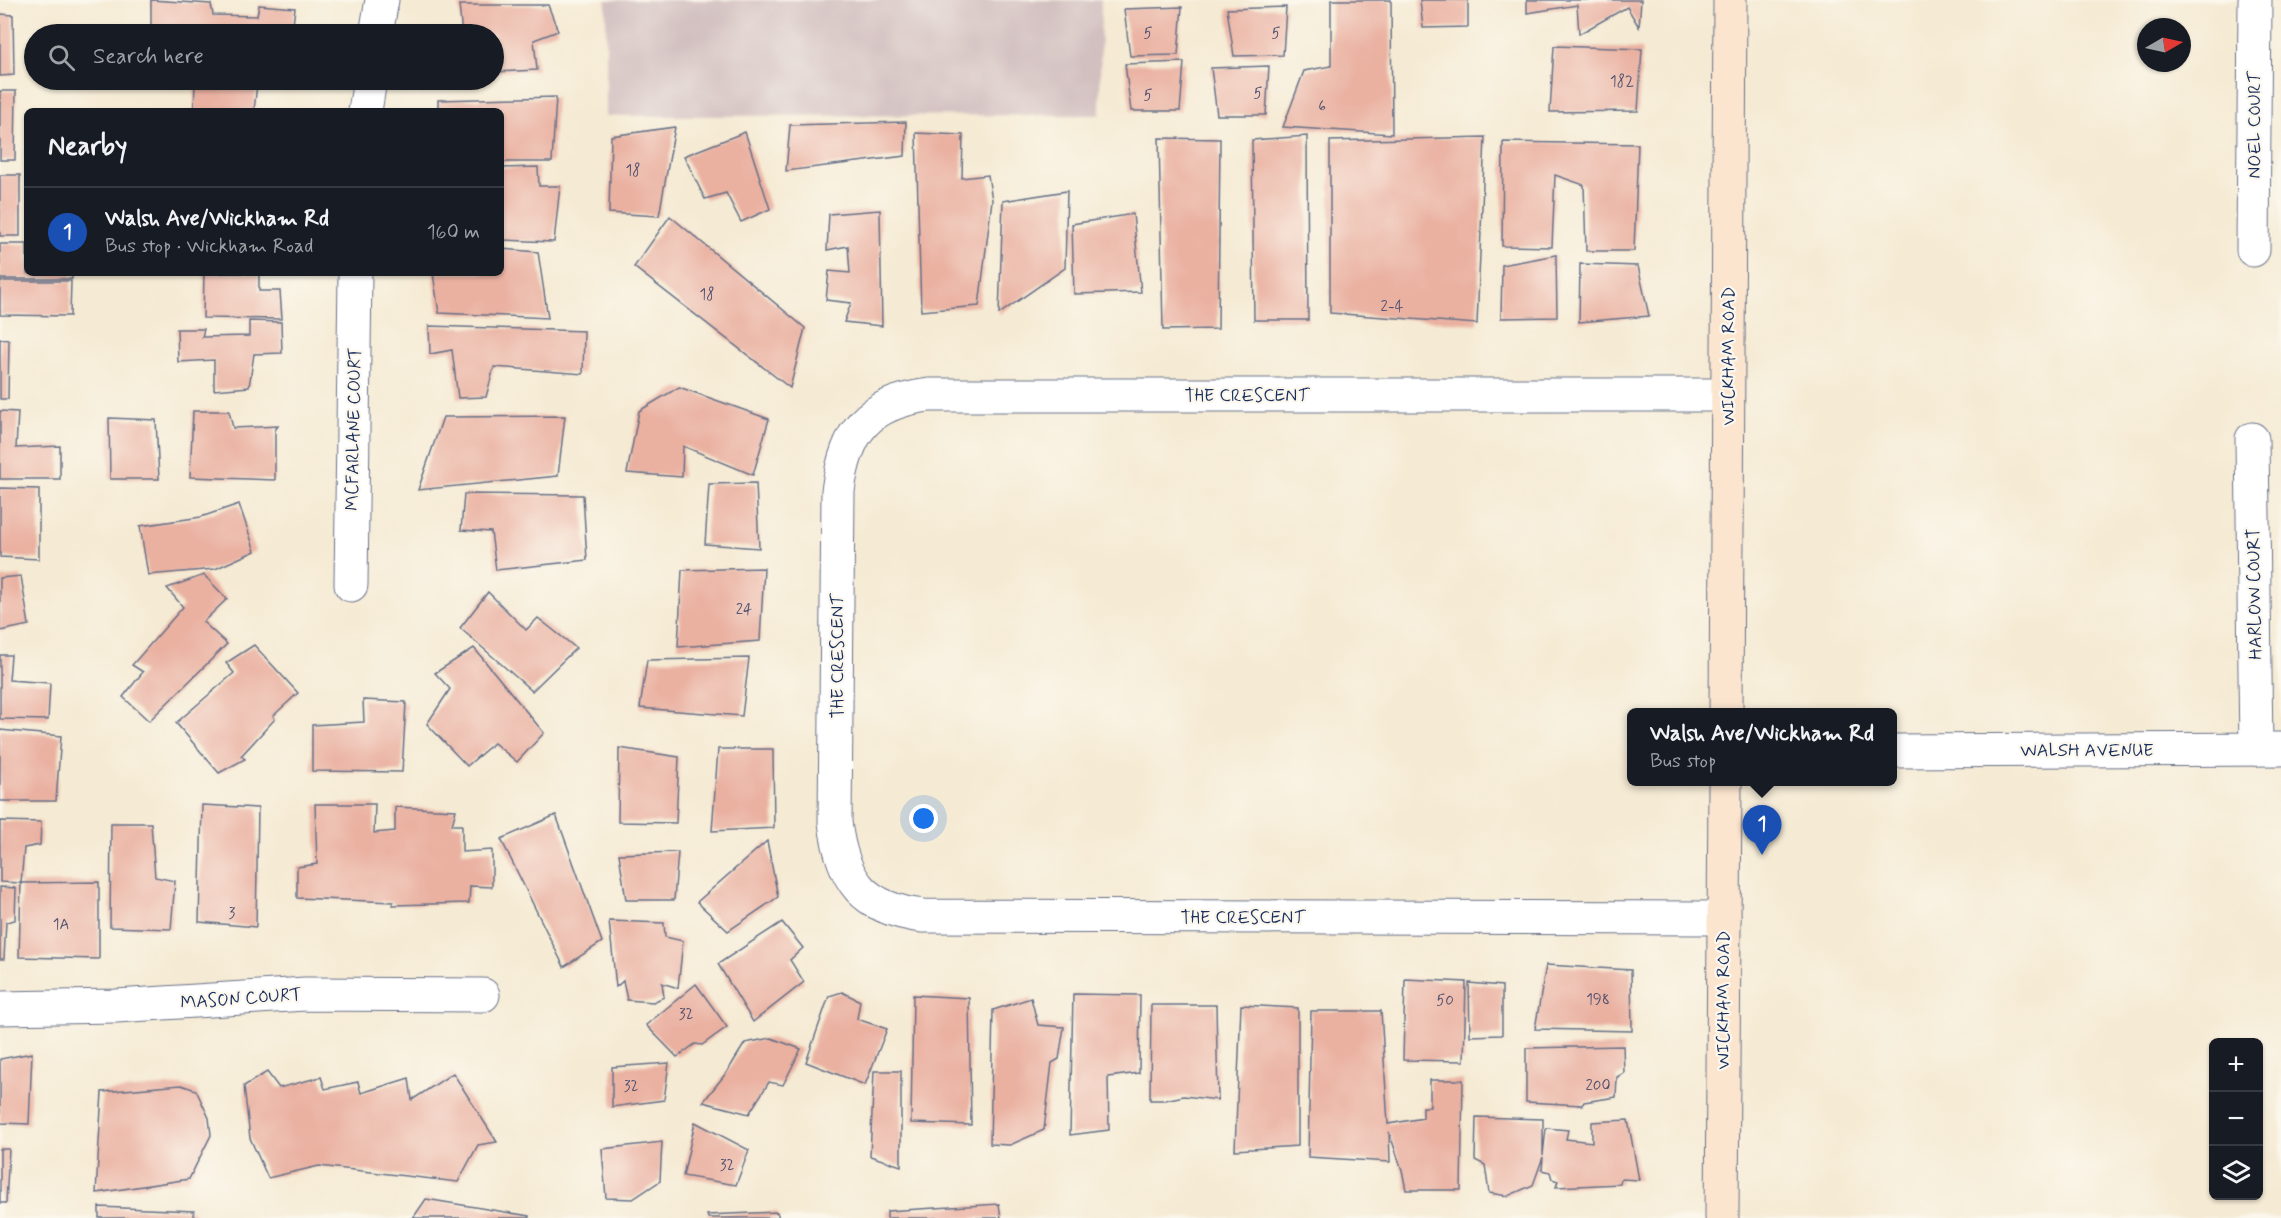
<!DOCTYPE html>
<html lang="en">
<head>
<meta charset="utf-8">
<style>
  :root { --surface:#171b24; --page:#20242c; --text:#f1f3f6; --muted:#9ea1a6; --line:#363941; --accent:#d690ce }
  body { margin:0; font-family:Mynerve,sans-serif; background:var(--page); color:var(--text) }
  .controls { position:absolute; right:18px; bottom:18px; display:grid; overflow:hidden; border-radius:9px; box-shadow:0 2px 4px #0004 }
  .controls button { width:54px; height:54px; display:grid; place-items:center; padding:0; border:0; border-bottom:2px solid var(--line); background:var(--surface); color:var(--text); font:30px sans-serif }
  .compass { position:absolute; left:2137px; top:18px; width:54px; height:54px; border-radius:50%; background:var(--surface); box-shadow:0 2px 4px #0004; rotate:81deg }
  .you { position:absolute; left:924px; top:819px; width:21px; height:21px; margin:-15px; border:4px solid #fff; border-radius:50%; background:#1a73e8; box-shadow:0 0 0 9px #1a73e833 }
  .badge { display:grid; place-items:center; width:39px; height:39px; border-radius:50%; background:var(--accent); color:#fff; font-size:20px; font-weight:700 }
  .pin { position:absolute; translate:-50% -50px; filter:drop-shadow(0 2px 3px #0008) }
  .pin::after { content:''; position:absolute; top:32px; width:21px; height:18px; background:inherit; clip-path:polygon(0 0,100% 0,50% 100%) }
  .popup { position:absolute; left:1627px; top:708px; width:270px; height:78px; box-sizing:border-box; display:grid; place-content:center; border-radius:9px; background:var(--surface); filter:drop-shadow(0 2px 4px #0005); font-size:20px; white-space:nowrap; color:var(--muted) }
  .popup b { font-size:22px; color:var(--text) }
  .popup::after { content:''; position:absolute; left:50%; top:100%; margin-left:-12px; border:12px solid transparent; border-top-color:var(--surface) }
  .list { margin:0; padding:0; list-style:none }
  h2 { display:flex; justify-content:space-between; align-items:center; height:78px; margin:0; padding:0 24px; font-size:26px }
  h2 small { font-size:20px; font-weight:400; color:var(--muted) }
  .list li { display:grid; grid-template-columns:39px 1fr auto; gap:18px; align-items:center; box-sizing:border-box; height:90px; padding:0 24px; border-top:2px solid var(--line) }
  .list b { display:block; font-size:22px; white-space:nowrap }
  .list p { margin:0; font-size:20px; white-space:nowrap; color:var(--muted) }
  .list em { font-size:20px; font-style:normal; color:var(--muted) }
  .icon { flex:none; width:33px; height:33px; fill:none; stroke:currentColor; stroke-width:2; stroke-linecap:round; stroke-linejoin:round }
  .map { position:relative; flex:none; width:2281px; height:1218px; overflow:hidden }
  .search { position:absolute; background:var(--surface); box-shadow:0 2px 4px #0004; left:24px; top:24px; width:480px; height:66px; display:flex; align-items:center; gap:15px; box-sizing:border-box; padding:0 21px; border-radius:33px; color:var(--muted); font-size:22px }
  .panel { position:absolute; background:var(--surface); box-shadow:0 2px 4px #0004; left:24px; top:108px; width:480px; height:168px; border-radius:9px }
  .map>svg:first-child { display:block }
</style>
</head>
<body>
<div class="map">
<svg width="2281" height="1218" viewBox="0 0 2281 1218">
  <rect width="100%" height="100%" fill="#fbf7ec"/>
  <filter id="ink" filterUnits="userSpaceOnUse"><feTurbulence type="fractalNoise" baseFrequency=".0167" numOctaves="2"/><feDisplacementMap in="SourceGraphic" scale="12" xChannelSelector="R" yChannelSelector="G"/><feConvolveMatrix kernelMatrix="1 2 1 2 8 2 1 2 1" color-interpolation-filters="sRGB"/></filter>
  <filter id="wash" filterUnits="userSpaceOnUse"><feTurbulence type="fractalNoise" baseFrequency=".008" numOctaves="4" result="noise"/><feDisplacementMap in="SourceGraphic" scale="24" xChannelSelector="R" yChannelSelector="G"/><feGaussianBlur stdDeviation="1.35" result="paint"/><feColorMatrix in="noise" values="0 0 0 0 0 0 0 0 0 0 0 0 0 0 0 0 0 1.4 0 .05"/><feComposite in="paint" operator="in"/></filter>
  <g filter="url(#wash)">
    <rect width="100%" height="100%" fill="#f5ead3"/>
    <polygon fill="#d2bfc0" points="606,0 1101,0 1100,115 606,116"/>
    <g id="blocks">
      <g fill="#eab1a1">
        <polygon points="151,0 211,4 213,15 257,16 259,5 295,8 292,34 151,34"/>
        <polygon points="1331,0 1391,0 1392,134 1283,127 1304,71 1331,66"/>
        <polygon points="1420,0 1468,0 1468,27 1423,28"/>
        <polygon points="1527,0 1641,0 1639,27 1627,7 1579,34 1577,5 1527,13"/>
        <polygon points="459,5 548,5 558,31 534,40 537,70 494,72 494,34 462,34"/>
        <polygon points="1182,7 1178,55 1130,56 1124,9"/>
        <polygon points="1286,7 1283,55 1234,56 1227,9"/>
        <polygon points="0,14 13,15 14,75 0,76"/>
        <polygon points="1554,46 1642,49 1638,111 1550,112"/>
        <polygon points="1184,62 1180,111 1131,111 1125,64"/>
        <polygon points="1269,66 1266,115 1217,115 1211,68"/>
        <polygon points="195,82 257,84 254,111 194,111"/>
        <polygon points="0,91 16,91 15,160 0,160"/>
        <polygon points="556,97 552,162 501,162 501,111 438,111 438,100"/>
        <polygon points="906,122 905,156 786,171 790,125"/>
        <polygon points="675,127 659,216 609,213 611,136"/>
        <polygon points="745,132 770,209 741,222 726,193 705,199 684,156"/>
        <polygon points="916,133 963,135 962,178 988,175 992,200 979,306 921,311"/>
        <polygon points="1307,136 1308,320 1254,320 1252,140"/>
        <polygon points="1485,137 1477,324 1330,313 1330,141"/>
        <polygon points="1159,138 1220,139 1218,329 1163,330"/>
        <polygon points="1503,142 1638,144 1634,251 1586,251 1584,185 1555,175 1552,247 1502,246"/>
        <polygon points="538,167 539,186 560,186 554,242 501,240 501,168"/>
        <rect x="0" y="175" width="20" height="61"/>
        <polygon points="1067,191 1065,268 999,314 1003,201"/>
        <polygon points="880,210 882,326 844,322 851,303 826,300 829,271 850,273 848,246 827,250 829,214"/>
        <polygon points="1133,214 1141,292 1074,294 1072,224"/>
        <polygon points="670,216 805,328 790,388 634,267"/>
        <polygon points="0,244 27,244 27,273 72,273 72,279 0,279"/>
        <polygon points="501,249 538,252 548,318 439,313 433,273 501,273"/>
        <polygon points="1556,255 1557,317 1501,318 1502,265"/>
        <polygon points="1580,264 1638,266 1649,316 1579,322"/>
        <polygon points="204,273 259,273 259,291 280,291 282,319 203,318"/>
        <polygon points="0,281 71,281 70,316 0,315"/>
        <polygon points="249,321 281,322 282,353 254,354 249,387 214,390 214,360 178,362 177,329 204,329 202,337 249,336"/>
        <polygon points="429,326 584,331 583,374 494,367 486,397 458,398 452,350 430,354"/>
        <polygon points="0,339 9,340 8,399 0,399"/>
        <polygon points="679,387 769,419 753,475 683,446 682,477 627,473 639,411"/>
        <polygon points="0,411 18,412 16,448 60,446 60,479 0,479"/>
        <polygon points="193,411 229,411 233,428 278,426 275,430 275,480 190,477"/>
        <polygon points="565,416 558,476 418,490 443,417"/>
        <polygon points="109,418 156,420 159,479 110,479"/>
        <polygon points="756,483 759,548 705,544 709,484"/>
        <polygon points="0,488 39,489 39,559 0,557"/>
        <polygon points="464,494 583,495 587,560 496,570 491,532 461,530"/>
        <polygon points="239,504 255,551 215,569 148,575 140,526 201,517"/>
        <polygon points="764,568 760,641 678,647 682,570"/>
        <polygon points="204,575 227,599 203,622 227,644 149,721 123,697 143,672 132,665 183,607 167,588"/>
        <polygon points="21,576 29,625 0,631 0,578"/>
        <polygon points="488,592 526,630 538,618 576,648 532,691 460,628"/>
        <polygon points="254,645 298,693 273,716 275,719 241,756 245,759 219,773 176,723 234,673 226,663"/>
        <polygon points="474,648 544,733 517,762 494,743 467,766 427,724 450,689 435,673"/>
        <polygon points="0,655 11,655 9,680 50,683 48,720 0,719"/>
        <polygon points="749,658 742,716 640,708 647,660"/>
        <polygon points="363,700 406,702 402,772 312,771 312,725 364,722"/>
        <polygon points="0,730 61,736 56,801 0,801"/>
        <polygon points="619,748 679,757 676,823 618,822"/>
        <polygon points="718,749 773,749 774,828 712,831"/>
        <polygon points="315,804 375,804 374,833 395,831 395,807 456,810 452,825 462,825 462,852 492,850 492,887 470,886 469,903 393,905 393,902 297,898 297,867 317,864"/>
        <polygon points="202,805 258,808 256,927 199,922"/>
        <polygon points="556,815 602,942 564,967 501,839"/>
        <polygon points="0,821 41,822 40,845 24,848 21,883 0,882"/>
        <polygon points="111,823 151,823 155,877 175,881 171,929 110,927"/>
        <polygon points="767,841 778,897 728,931 697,902"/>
        <polygon points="678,852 674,900 626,900 619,854"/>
        <polygon points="99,882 99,959 19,957 21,883"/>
        <polygon points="0,887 16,888 15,920 6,922 4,959 0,959"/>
        <polygon points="609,921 664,923 665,937 683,941 678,988 662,983 664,997 653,1002 627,1000 623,981 616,987"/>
        <polygon points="782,922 803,948 790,960 804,982 753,1022 718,964"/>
        <polygon points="1546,965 1631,970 1632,1031 1535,1029"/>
        <polygon points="1405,979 1466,982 1464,1061 1403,1060"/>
        <polygon points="1469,983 1502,986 1502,1035 1470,1036"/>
        <polygon points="696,984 727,1027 702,1045 695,1044 677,1057 646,1025"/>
        <polygon points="842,992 860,1001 857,1019 887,1029 865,1085 806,1062 829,996"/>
        <polygon points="1073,994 1140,995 1139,1073 1108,1077 1109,1130 1070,1135"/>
        <polygon points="913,995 969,998 971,1125 911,1123"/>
        <polygon points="1031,998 1038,1025 1064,1027 1059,1059 1052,1063 1044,1130 1010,1145 990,1144 993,1010"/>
        <polygon points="1151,1005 1216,1005 1218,1100 1184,1096 1165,1100 1150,1100"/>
        <polygon points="1241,1005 1298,1008 1298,1146 1235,1150"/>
        <polygon points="1311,1011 1381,1011 1388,1124 1423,1118 1423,1107 1430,1107 1430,1080 1463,1080 1461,1190 1406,1190 1402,1170 1389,1132 1390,1162 1308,1157"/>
        <polygon points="771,1038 801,1049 783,1085 769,1082 749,1114 703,1102 727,1072 745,1043"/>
        <polygon points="1623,1046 1624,1073 1617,1077 1616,1097 1584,1102 1582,1105 1526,1102 1526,1048"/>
        <polygon points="32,1053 29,1124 0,1123 0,1059"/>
        <polygon points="669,1063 664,1100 612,1107 612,1067"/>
        <polygon points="874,1071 901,1071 901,1166 870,1156"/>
        <polygon points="267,1072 279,1088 321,1077 325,1089 358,1082 361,1093 409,1078 412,1100 453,1073 497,1142 478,1145 458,1182 319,1166 268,1178 250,1138 244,1086"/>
        <polygon points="181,1085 196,1090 209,1118 211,1135 189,1179 96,1193 102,1092"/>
        <polygon points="1476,1117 1543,1119 1543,1155 1546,1128 1568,1130 1566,1139 1592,1142 1592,1122 1628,1120 1639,1180 1621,1179 1620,1184 1556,1187 1558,1181 1552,1179 1550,1172 1542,1170 1543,1157 1533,1185 1508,1196 1489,1193 1485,1165 1475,1160"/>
        <polygon points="695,1122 749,1150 736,1185 683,1176"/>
        <polygon points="662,1142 660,1181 633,1199 606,1198 602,1149"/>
        <polygon points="0,1149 9,1149 6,1203 0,1203"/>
        <polygon points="426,1199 529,1216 529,1218 413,1218"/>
        <polygon points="999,1204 1001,1218 887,1218 887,1211"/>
        <polygon points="99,1207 194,1211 194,1218 99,1218"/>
        <polygon points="777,1212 779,1218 708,1218 707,1215"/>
      </g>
    </g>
  </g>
  <g filter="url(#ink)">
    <use href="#blocks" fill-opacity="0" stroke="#677087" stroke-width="1.5"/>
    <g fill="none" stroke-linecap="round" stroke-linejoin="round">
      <g stroke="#677087" stroke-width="35">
        <g id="minor">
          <polyline points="376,34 382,0"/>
          <polyline points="365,111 370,80"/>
          <polyline points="2253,250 2255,0"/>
          <polyline points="2252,439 2256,749"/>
          <polyline points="351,585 355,273"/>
          <polyline points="1892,751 2281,749"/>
          <path d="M 1724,918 L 923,916 C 863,909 842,880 835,822 L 838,491 C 846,431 867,403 929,395 L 1727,395"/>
          <polyline points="0,1008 116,1006 305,994 483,995"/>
        </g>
      </g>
      <g stroke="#677087" stroke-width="35">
        <g id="secondary">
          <polyline points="1726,712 1730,0"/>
          <polyline points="1722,1218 1725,782"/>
        </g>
      </g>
      <use href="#minor" stroke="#fff" stroke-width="33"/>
      <use href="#secondary" stroke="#fbe5cf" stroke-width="33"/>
    </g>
  </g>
  <g text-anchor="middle" stroke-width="4.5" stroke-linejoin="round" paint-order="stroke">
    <g font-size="15" fill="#4f506f">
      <text x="1148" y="38">5</text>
      <text x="1276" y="38">5</text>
      <text x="1622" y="86">182</text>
      <text x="1258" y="98">5</text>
      <text x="1148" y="100">5</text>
      <text x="1322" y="111">6</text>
      <text x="633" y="175">18</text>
      <text x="707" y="299">18</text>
      <text x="1392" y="311">2-4</text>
      <text x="744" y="614">24</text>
      <text x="232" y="918">3</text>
      <text x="61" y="929">1A</text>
      <text x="1598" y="1004">198</text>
      <text x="1445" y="1005">50</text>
      <text x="686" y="1019">32</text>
      <text x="1598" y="1090">200</text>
      <text x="631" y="1091">32</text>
      <text x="727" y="1170">32</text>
    </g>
    <g font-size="18" fill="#1b2f5e" stroke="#fbf7ec">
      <text transform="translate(2254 125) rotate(-90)" y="6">NOEL COURT</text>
      <text transform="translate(1728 356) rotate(-90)" y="6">WICKHAM ROAD</text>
      <text x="1247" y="401">THE CRESCENT</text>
      <text transform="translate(353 429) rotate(-89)" y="6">MCFARLANE COURT</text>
      <text transform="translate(2254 594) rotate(-91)" y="6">HARLOW COURT</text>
      <text transform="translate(837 656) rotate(-90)" y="6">THE CRESCENT</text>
      <text x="2087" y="756">WALSH AVENUE</text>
      <text x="1243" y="923">THE CRESCENT</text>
      <text transform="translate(241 998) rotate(-4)" y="6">MASON COURT</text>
      <text transform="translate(1723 1000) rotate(-90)" y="6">WICKHAM ROAD</text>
    </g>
  </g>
</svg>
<div class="controls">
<button>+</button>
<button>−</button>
<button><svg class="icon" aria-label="layers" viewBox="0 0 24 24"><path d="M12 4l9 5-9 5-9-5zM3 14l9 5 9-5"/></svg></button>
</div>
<svg class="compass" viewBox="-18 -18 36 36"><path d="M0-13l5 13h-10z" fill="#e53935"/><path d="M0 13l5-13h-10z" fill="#9ea1a6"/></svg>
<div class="you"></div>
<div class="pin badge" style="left:1762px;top:855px;background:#1a4fb4">1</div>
<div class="popup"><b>Walsh Ave/Wickham Rd</b>Bus stop</div>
<div class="search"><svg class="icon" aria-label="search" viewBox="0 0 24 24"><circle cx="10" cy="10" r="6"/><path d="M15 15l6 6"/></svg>Search here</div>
<section class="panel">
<h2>Nearby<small></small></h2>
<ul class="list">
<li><span class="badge" style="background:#1a4fb4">1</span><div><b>Walsh Ave/Wickham Rd</b><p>Bus stop · Wickham Road</p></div><em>160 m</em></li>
</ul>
</section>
</div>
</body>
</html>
